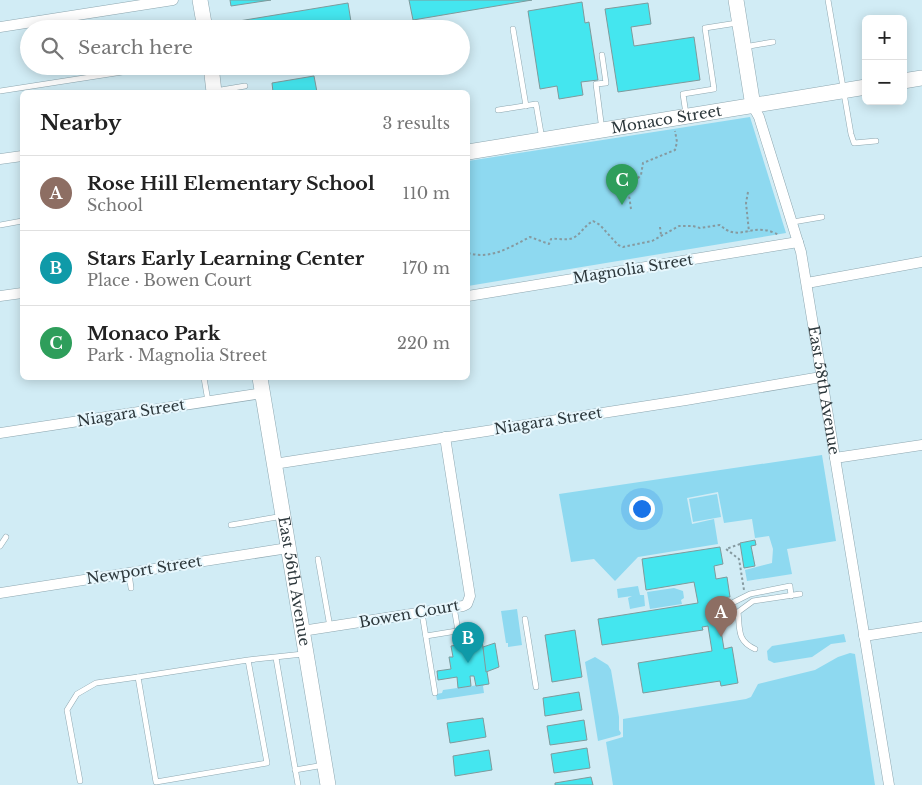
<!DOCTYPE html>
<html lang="en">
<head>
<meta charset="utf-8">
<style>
  :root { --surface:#fff; --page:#f2f2f2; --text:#222; --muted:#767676; --line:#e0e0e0; --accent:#d93025 }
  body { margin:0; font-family:"Libre Baskerville",serif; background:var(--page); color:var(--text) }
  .controls { position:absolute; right:15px; top:15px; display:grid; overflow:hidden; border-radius:8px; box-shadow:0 2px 12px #0003 }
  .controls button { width:45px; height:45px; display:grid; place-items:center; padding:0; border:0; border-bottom:1px solid var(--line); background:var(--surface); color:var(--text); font:25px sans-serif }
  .you { position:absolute; left:641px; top:508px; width:18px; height:18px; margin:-12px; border:4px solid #fff; border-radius:50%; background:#1a73e8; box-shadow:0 0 0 8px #1a73e833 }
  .badge { display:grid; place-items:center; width:32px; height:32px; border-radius:50%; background:var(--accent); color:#fff; font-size:16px; font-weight:700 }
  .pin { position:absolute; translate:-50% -41px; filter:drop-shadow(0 1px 2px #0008) }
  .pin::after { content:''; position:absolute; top:26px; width:18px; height:15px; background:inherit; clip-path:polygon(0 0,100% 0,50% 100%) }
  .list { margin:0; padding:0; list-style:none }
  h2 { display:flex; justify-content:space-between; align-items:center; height:65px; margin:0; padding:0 20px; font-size:21px }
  h2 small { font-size:16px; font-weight:400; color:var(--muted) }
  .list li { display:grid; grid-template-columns:32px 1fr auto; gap:15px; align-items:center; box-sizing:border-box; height:75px; padding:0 20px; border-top:1px solid var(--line) }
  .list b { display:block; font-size:19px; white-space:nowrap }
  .list p { margin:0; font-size:16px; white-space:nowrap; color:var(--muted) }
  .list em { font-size:16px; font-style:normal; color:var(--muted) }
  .icon { flex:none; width:28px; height:28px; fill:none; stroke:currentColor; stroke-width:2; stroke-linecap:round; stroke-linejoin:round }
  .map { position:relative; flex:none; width:922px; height:785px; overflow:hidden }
  .search { position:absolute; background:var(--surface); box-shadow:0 2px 12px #0003; left:20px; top:20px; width:450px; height:55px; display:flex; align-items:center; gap:12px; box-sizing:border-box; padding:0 18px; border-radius:28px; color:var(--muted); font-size:19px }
  .panel { position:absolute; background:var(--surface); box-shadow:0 2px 12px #0003; left:20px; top:90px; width:450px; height:290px; border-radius:8px }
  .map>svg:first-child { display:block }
</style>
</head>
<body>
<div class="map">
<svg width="922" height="785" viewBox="0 0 922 785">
  <rect width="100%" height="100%" fill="#d1ecf5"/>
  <g fill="#8ed9f0">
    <polygon points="750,117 786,233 468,286 468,161"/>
    <polygon points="822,455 836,541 787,549 792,574 747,581 745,570 772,563 773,549 769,536 755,538 752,519 724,523 718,492 687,498 692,524 714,519 718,544 638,557 615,581 594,559 571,562 559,494"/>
    <polygon points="717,494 721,517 693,522 689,499"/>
    <polygon points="638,586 640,595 644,595 645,606 630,609 628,598 632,596 618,598 617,589"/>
    <polygon points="674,588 683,591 684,598 681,600 682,604 650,609 647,592"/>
    <polygon points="517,609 522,645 508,647 508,643 506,643 501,611"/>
    <polygon points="844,634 846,642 831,644 812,657 774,663 768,660 767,651 772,646"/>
    <polygon points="850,653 855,654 875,785 613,785 606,742 623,737 623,719 746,699 751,697 758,684 815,670 838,657"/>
    <polygon points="595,657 608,665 611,670 619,717 619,730 621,733 620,735 598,741 585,662"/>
    <polygon points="486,684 483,686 484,693 437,700 436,694 442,693 443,690"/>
  </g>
  <g fill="#44e6ef" stroke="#7f9a9c">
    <polygon points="230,0 271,0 231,6"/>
    <polygon points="409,0 532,0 413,20"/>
    <polygon points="582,2 585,23 589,22 598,80 581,82 583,95 559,99 557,86 540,89 528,11"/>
    <polygon points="348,3 352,28 240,29 239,21"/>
    <polygon points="648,3 651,24 631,27 634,46 694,37 700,80 618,92 605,9"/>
    <polygon points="314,76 317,92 273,92 272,83"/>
    <polygon points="755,540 756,545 751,546 755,566 744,568 740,543"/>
    <polygon points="720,547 723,564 714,566 716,579 727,577 730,597 720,598 726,623 720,624 724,649 732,647 738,683 721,686 720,681 643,693 638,663 712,651 708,626 702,627 703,630 602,645 598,619 698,603 694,582 646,590 642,559"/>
    <polygon points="575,630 582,677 552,682 545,635"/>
    <polygon points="482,641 489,684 476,686 474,676 470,676 471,686 458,688 457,677 438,680 437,671 451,669 449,657 453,657 451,646 464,644 466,653 471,653 469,643"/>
    <polygon points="495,643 499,667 486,672 483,647"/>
    <polygon points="579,692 582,710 545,716 543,698"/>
    <polygon points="483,718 486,737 450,743 447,723"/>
    <polygon points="584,720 587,740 550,745 547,726"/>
    <polygon points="587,748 590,768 554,773 551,754"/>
    <polygon points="489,750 492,770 455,776 453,756"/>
    <polygon points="591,777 593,785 555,785 555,783"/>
  </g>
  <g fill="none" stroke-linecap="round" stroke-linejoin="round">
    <g stroke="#8ea7b0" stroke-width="6">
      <g id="lane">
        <polyline points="828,0 851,134 854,143 876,141"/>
        <polyline points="513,29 526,106"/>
        <polyline points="744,47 773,42"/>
        <polyline points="0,91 161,66"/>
        <polyline points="215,91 245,86"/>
        <polyline points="498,110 536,104 542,139"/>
        <polyline points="686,114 683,94 714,89 705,28 737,23"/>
        <polyline points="602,130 596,84 606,83 602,55"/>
        <polyline points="793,222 822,217"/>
        <polyline points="0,225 22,221"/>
        <polyline points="204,378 208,401"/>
        <polyline points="231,525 283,516"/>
        <polyline points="0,546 6,537"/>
        <polyline points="318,559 330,627"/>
        <polyline points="129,573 131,588"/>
        <polyline points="734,602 750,594 790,586 791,596"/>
        <polyline points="454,607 458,631"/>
        <polyline points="422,613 435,693"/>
        <polyline points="525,619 536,687"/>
        <polyline points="426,636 475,628"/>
        <path d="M 755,649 C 737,641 740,630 738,612 L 753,601 L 800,594"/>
        <polyline points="276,658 298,785"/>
        <polyline points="248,660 267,763 156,782 138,677 248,660 303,654"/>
        <polyline points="295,770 324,765"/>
        <polyline points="80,781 67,710 77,694 96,683 138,677"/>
      </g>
    </g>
    <g stroke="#8ea7b0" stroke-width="11">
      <g id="street">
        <polyline points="0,27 173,0"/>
        <path id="s1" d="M 753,106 L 759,117 L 801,252 L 889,785"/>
        <polyline points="0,159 22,156"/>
        <polyline points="807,283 922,262"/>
        <polyline points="0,296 22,293"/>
        <polyline points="468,296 798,242"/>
        <polyline points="0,433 263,393"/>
        <polyline points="835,458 922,445"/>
        <polyline points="274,464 686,400 821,377"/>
        <polyline points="0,593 288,548"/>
        <polyline points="302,631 463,606 467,604 470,596 445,437"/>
        <polyline points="864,636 922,627"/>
      </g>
    </g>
    <g stroke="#8ea7b0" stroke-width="16">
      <g id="secondary">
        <polyline points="200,0 205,29"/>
        <polyline points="736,0 753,106"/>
        <polyline points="211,66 214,92"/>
        <polyline points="903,81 922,78"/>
        <path id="s2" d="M 468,152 L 866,87"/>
        <path id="s3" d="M 260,378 L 328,785"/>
      </g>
    </g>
    <g stroke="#869aa0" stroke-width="2" stroke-dasharray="2.5 2.5" stroke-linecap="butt">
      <polyline points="748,192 746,203 749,232"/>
      <polyline points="631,209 628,188 641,175 643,163 675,150 677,142 675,131"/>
      <polyline points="660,227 661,235"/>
      <path d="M 468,253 C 491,260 510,247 530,237 L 549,244 L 551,239 C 558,238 566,241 573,238 C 581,234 585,225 593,221 L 600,225 L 618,245 L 623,247 L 652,241 L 679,226 L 693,226 L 700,228 L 720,225 C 736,240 746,228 763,230 C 769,230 775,233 779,235"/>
      <polyline points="740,544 726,549 739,559 744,590"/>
    </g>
    <use href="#lane" stroke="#fff" stroke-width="5"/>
    <use href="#street" stroke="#fff" stroke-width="10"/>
    <use href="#secondary" stroke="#fff" stroke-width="15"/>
  </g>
  <g text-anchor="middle" stroke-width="4" stroke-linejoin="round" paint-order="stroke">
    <g font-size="15" fill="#2d383c" stroke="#e7f7fd">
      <text dy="5" stroke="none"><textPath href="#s2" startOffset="201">Monaco Street</textPath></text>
      <text transform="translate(633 269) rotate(-9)" y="5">Magnolia Street</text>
      <text dy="5" stroke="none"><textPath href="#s1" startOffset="294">East 58th Avenue</textPath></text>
      <text transform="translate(131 413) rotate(-9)" y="5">Niagara Street</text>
      <text transform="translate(548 421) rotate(-9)" y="5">Niagara Street</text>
      <text transform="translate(144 570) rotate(-9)" y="5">Newport Street</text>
      <text dy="5" stroke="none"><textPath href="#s3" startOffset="206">East 56th Avenue</textPath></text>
      <text transform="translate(409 614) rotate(-10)" y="5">Bowen Court</text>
    </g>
  </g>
</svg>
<div class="controls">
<button>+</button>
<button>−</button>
</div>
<div class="you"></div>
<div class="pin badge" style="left:721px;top:637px;background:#8d6e63">A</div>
<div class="pin badge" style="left:468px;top:663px;background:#0f9aa8">B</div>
<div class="pin badge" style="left:622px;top:205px;background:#2e9e5b">C</div>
<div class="search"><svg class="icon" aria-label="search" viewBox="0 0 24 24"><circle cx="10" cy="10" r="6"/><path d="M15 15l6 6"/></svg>Search here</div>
<section class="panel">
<h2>Nearby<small>3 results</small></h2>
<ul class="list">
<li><span class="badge" style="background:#8d6e63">A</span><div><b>Rose Hill Elementary School</b><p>School</p></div><em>110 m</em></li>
<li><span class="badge" style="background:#0f9aa8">B</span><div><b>Stars Early Learning Center</b><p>Place · Bowen Court</p></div><em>170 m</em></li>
<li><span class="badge" style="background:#2e9e5b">C</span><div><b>Monaco Park</b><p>Park · Magnolia Street</p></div><em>220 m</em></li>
</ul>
</section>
</div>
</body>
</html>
